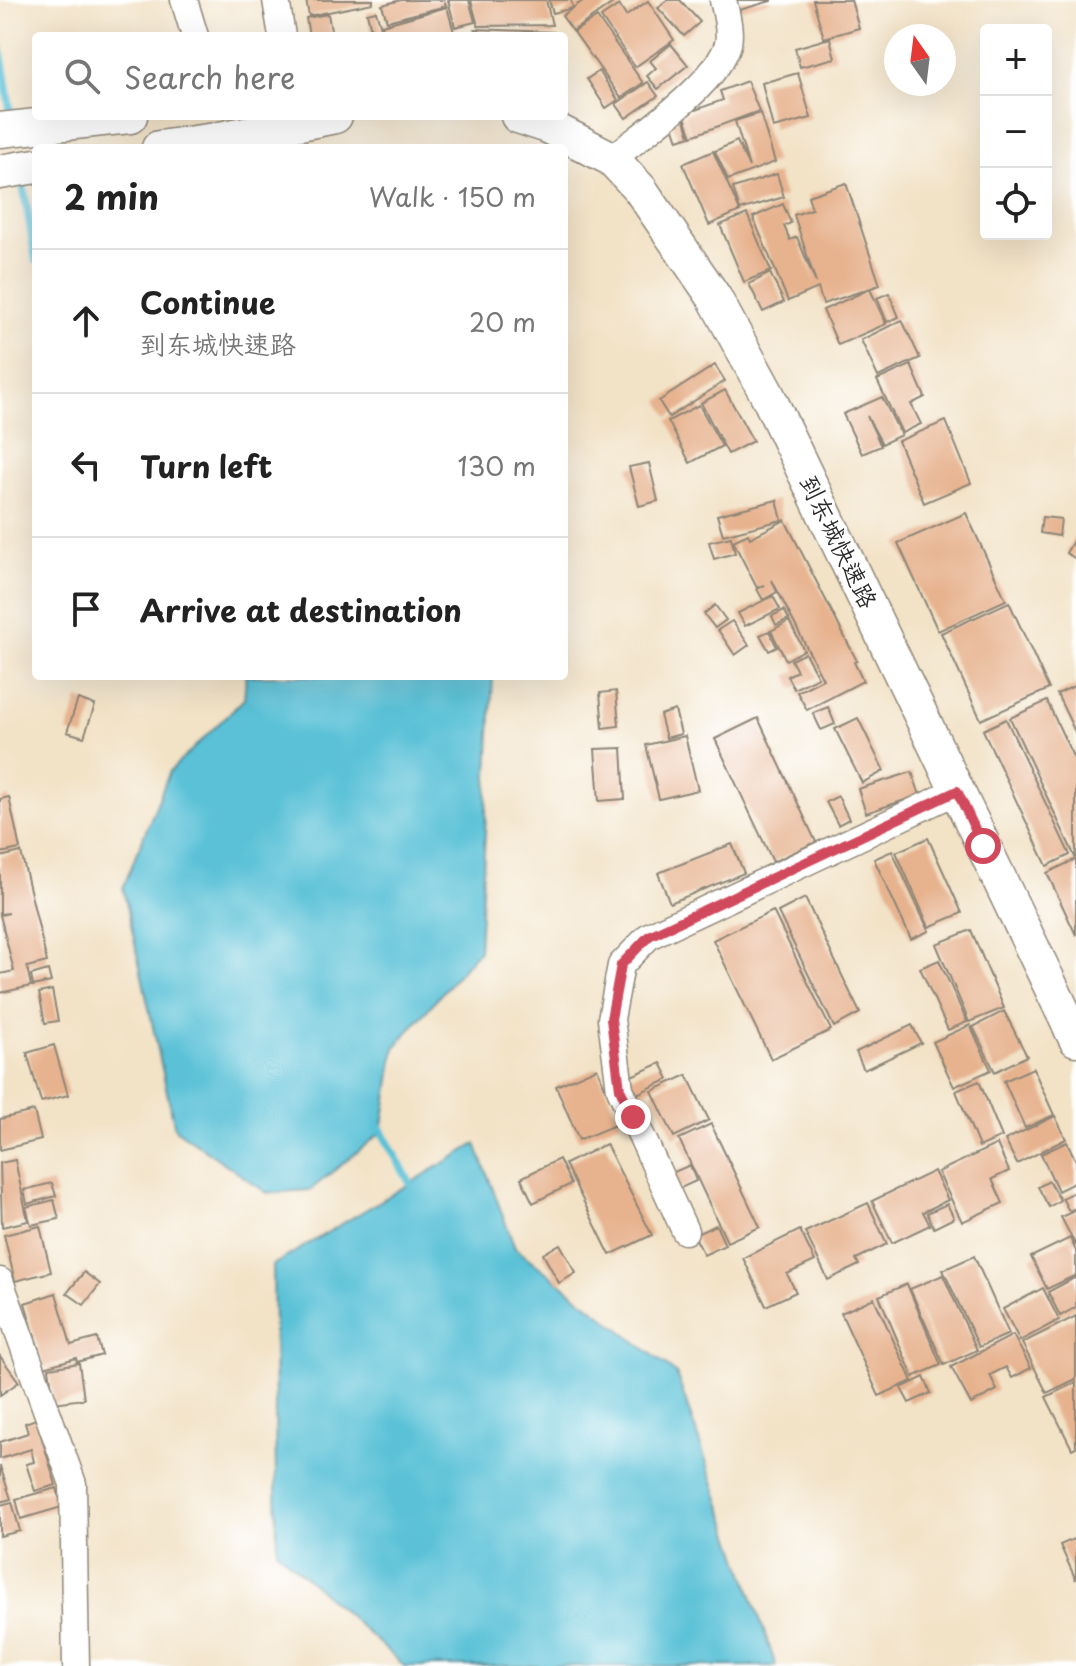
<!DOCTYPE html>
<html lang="en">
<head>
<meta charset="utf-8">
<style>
  :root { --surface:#fff; --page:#f6f6f6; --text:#222; --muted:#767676; --line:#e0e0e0 }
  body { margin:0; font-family:"Playpen Sans","LXGW WenKai TC",sans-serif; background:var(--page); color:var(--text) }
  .controls { position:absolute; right:24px; top:24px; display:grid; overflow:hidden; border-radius:8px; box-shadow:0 8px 32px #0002 }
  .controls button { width:72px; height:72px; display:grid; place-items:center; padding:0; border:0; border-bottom:2px solid var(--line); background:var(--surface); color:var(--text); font:40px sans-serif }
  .compass { position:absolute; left:884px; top:24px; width:72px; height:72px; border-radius:50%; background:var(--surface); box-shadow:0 8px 32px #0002; rotate:346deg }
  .stop { position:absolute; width:24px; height:24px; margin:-18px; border:6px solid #d1495b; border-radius:50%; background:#fff }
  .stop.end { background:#d1495b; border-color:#fff; box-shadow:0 2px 8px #0008 }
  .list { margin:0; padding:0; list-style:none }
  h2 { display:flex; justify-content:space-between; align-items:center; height:104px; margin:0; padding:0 32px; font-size:34px }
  h2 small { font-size:26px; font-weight:400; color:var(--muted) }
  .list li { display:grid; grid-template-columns:52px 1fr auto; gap:24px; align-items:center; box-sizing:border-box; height:144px; padding:0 32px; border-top:2px solid var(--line) }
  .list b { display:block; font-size:30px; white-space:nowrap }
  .list p { margin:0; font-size:26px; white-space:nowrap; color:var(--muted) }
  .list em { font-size:26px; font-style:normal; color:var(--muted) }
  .icon { flex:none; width:44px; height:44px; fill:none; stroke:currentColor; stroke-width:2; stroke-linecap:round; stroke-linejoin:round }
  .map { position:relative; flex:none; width:1076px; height:1666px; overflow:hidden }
  .search { position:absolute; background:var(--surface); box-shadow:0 8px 32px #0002; left:32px; top:32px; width:536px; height:88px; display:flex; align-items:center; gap:20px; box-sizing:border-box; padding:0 28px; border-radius:8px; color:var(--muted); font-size:30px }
  .panel { position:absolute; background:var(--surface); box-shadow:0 8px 32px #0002; left:32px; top:144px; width:536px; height:536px; border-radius:8px }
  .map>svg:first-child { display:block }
</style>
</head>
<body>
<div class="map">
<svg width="1076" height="1666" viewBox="0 0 1076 1666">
  <rect width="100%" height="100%" fill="#fff"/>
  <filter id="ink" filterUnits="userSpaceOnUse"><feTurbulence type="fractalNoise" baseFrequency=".0125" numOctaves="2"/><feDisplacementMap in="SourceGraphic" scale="16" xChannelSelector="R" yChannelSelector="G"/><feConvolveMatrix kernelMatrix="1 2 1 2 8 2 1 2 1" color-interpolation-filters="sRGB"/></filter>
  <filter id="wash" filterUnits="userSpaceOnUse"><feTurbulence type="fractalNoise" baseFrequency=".006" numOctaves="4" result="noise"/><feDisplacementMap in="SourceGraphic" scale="32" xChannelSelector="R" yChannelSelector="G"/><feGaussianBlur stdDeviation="1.8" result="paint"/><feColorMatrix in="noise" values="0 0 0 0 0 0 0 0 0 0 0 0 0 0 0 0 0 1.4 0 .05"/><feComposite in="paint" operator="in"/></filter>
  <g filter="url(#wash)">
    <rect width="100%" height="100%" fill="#f2e2c6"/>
    <g fill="#5ac1d7" stroke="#427681" stroke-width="2">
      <polygon points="246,676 493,676 479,950 395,1047 382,1132 310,1190 267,1193 175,1129 123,888 170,771 244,699"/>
      <polygon points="476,1144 515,1248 676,1373 776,1666 404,1666 277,1551 273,1265"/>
    </g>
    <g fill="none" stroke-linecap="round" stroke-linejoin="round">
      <g stroke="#5ac1d7" stroke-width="8">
        <polyline points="0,47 12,121"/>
        <polyline points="22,178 36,260"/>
        <polyline points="377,1123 415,1192"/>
      </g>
    </g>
    <g id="blocks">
      <g fill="#e7b38f">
        <polygon points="306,0 373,0 373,3 309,16"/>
        <polygon points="401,0 444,0 446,6 387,21 382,5"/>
        <polygon points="448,0 469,0 475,22 455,27"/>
        <polygon points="471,0 546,0 552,25 478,26"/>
        <polygon points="549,0 571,0 573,8 553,13"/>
        <polygon points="584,0 617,0 573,31 562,16"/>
        <polygon points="667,0 680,0 700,22 684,36 658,8"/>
        <polygon points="732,0 771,0 771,1 736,11"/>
        <polygon points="813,0 851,0 859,28 824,38"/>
        <polygon points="648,1 674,40 635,67 601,17 619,5 626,16"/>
        <polygon points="447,7 455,36 385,36 382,25"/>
        <polygon points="376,11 382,31 372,34 367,13"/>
        <polygon points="328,14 332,36 309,36 306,18"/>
        <polygon points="597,17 643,83 621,98 574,32"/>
        <polygon points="475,29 554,32 554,36 475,36"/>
        <polygon points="830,38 835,58 800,67 795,48"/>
        <polygon points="671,44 688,65 658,89 647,76 656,68 650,61"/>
        <polygon points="599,71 618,100 606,108 587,79"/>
        <polygon points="798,73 811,118 773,128 762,83"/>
        <polygon points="747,81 759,111 692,136 684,114 723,100 720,91"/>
        <polygon points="648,82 658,96 626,118 616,104"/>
        <polygon points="760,113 775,162 728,180 715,151 737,141 749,167 735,121"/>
        <polygon points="683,114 690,136 678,140 671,119"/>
        <polygon points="713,151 740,211 709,225 683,164"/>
        <polygon points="777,174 784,197 740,210 733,188"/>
        <polygon points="846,183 880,285 823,304 818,288 788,301 753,217 783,204 791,223 784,226 790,240 797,237 816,283 794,215 812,209 808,196"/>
        <polygon points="747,214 771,271 744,282 720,225"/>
        <polygon points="770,273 784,302 763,312 749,284"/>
        <polygon points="870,289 886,324 838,345 823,310"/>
        <polygon points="889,293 899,317 887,322 877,298"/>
        <polygon points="902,320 920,358 878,377 861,340"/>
        <polygon points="715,365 725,381 669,417 659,401"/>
        <polygon points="911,365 925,397 911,404 921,424 902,433 877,380"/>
        <polygon points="725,390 753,441 728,454 701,403"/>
        <polygon points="882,397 901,435 882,444 867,416 881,446 862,454 843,414"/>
        <polygon points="699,405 722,446 690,463 668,421"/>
        <polygon points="946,421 971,483 924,503 898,441"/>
        <polygon points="649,463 658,501 639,506 629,467"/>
        <polygon points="777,500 782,520 723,535 717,515"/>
        <polygon points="966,513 1006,600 938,631 898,543"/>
        <polygon points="1042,517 1061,519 1059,536 1040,533"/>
        <polygon points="785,520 857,661 854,662 863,681 807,710 797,692 823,679 772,580 777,592 763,600 757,589 765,585 757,588 733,541 748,534 750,538"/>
        <polygon points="1076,536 1076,559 1066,553"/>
        <polygon points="731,537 735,553 714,559 709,542"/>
        <polygon points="773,596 780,609 745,626 738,613"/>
        <polygon points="1009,602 1049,689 981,720 941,633"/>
        <polygon points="715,605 726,620 715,628 704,614"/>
        <polygon points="784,610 789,619 776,625 772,616"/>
        <polygon points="732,621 749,645 735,655 718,630"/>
        <polygon points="789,621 804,650 786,660 771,631"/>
        <polygon points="769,631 777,647 769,651 760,635"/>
        <polygon points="805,653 818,677 794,689 787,676 797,671 791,660"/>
        <polygon points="1076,685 1076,734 1057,694"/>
        <polygon points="616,691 619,726 603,728 600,693"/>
        <polygon points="78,699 95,705 84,737 67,732"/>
        <polygon points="1047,701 1076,763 1076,859 1010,718"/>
        <polygon points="828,707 835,724 821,730 813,713"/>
        <polygon points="675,710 681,734 666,738 660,715"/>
        <polygon points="758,718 816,842 773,862 715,739"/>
        <polygon points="858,718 884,771 862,783 835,729"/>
        <polygon points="1006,719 1070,855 1047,866 983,730"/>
        <polygon points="685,736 698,790 659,799 646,745"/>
        <polygon points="622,748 625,799 599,801 595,749"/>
        <polygon points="912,772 920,795 866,813 858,789"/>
        <polygon points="838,796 849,819 838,825 826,802"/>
        <polygon points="9,797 20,849 0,853 0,799"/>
        <polygon points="928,838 962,913 929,927 896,852"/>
        <polygon points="732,844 744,873 670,903 658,873"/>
        <polygon points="892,851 929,931 911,939 874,859"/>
        <polygon points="21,852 47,962 27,967 31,986 0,993 0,974 14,971 0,915 9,913 0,914 0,857"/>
        <polygon points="1076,859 1076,935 1047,873"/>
        <polygon points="805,898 860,1013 834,1027 778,912"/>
        <polygon points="773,911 831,1030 771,1059 713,940"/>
        <polygon points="971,930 1004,1008 969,1022 936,944"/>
        <polygon points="939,960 967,1022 948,1030 920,968"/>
        <polygon points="48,970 51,982 33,986 31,975"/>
        <polygon points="52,990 58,1021 45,1023 39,993"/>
        <polygon points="1004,1011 1027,1056 995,1072 973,1027"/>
        <polygon points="912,1025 921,1043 864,1070 856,1052"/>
        <polygon points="970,1025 991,1070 954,1087 933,1042"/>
        <polygon points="54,1045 68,1095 41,1102 27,1053"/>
        <polygon points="661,1063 669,1079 637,1094 629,1077"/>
        <polygon points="597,1068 620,1123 579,1140 556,1086"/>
        <polygon points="1033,1068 1054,1115 1025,1128 1004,1081"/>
        <polygon points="687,1075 709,1120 674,1137 652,1091"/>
        <polygon points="979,1081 1002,1137 979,1147 956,1091"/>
        <polygon points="34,1111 41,1140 0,1150 0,1119"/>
        <polygon points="1055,1116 1066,1139 1017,1164 1005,1140"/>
        <polygon points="711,1124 760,1227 727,1242 679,1139"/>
        <polygon points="1067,1142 1076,1161 1076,1182 1058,1191 1041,1154"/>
        <polygon points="606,1144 652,1235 610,1255 565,1164"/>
        <polygon points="997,1144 1009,1171 992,1179 1003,1203 962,1222 938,1172"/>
        <polygon points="559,1159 571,1184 533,1203 521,1178"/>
        <polygon points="15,1160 28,1221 2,1227 0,1163"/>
        <polygon points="690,1165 696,1181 674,1191 667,1175"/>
        <polygon points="934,1171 948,1200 923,1212 930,1225 892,1243 872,1201"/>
        <polygon points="1049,1181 1060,1200 1049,1207 1038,1187"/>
        <polygon points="52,1183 56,1196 27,1204 24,1190"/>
        <polygon points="1076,1191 1076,1208 1069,1211 1062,1198"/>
        <polygon points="54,1200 59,1219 31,1225 26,1207"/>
        <polygon points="868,1203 887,1244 856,1259 859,1265 828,1280 805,1232"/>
        <polygon points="947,1204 954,1218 934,1228 927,1213"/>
        <polygon points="1076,1210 1076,1246 1061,1217"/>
        <polygon points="716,1225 725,1245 704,1255 694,1235"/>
        <polygon points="40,1226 51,1272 15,1281 4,1235"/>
        <polygon points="800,1230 815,1261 787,1274 796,1292 766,1306 743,1258"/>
        <polygon points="1070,1238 1076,1251 1076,1275 1047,1289 1031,1257"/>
        <polygon points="560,1244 576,1273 559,1283 543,1254"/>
        <polygon points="974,1256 1009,1334 979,1347 943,1270"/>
        <polygon points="84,1272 100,1284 84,1305 67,1293"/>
        <polygon points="943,1275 977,1350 944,1365 910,1289"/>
        <polygon points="1076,1277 1076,1307 1060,1316 1048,1292"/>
        <polygon points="907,1284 941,1365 913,1377 879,1296"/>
        <polygon points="1043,1288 1059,1320 1020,1341 1003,1309"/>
        <polygon points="56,1293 71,1345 97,1338 102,1355 77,1362 76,1358 44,1367 25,1303"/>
        <polygon points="874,1298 912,1381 879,1396 841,1313"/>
        <polygon points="1076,1316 1076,1379 1047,1393 1022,1343"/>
        <polygon points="1013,1335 1031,1368 1012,1378 1006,1367 990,1375 997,1390 971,1404 951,1367"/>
        <polygon points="0,1356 19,1382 0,1395"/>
        <polygon points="79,1363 84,1399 54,1403 49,1368"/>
        <polygon points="924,1377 931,1393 909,1403 901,1388"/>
        <polygon points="1076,1382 1076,1447 1072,1449 1046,1397"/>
        <polygon points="36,1419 56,1485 35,1491 26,1464 34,1462 31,1449 0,1459 0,1442 28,1433 25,1423"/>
        <polygon points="0,1466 11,1499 0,1502"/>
        <polygon points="57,1488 62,1507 21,1519 16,1499"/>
        <polygon points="12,1502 20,1531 0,1536 0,1505"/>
        <polygon points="1076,1538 1076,1580 1060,1545"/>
      </g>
    </g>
  </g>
  <g filter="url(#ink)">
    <use href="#blocks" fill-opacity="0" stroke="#8e8678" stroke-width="2"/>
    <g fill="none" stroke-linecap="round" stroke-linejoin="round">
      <g stroke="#8e8678" stroke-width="29">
        <g id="minor">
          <polyline points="184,0 195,36"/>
          <polyline points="276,0 282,36"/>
          <path d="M 612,159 C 644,133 717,83 728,44 C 731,30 726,13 723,0"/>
          <polyline points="685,1231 620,1089 611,1019 621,965 649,936 957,791"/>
          <polyline points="0,1281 73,1484 76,1666"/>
        </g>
      </g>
      <g stroke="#8e8678" stroke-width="37">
        <g id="major">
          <polyline points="518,116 548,126 612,159 640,189 714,297 767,394 1076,1039"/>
          <polyline points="0,130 130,116"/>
          <polyline points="159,148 215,140 335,116"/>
          <polyline points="0,172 36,166"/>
        </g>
      </g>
      <use href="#minor" stroke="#fff" stroke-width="26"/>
      <use href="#major" stroke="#fff" stroke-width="34"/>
    </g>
  </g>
  <g fill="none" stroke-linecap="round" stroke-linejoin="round" filter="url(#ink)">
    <polyline stroke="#d1495b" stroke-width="10" points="633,1117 620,1089 611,1019 621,965 649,936 957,791 983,846"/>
  </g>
  <g text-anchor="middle" stroke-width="6" stroke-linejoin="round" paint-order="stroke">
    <g font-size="24" fill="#2b2b2b" stroke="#fff">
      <text transform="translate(838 542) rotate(64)" y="8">到东城快速路</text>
    </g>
  </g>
</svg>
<div class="controls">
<button>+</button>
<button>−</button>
<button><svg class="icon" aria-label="locate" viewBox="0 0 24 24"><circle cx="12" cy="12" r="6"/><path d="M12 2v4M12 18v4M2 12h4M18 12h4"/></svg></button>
</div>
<svg class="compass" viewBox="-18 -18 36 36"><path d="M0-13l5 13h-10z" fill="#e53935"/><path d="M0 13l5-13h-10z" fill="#767676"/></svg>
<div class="stop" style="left:983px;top:846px"></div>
<div class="stop end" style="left:633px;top:1117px"></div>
<div class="search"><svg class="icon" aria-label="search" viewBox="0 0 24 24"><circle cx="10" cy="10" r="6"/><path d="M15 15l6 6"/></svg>Search here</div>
<section class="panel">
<h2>2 min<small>Walk · 150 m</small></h2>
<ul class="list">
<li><svg class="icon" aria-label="ahead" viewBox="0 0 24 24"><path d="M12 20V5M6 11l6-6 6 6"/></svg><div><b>Continue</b><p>到东城快速路</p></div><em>20 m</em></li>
<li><svg class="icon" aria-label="left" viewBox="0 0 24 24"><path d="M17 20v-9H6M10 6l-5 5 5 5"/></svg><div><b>Turn left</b></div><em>130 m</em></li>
<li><svg class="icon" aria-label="arrive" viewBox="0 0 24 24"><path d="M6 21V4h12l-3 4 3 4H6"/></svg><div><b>Arrive at destination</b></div></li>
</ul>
</section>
</div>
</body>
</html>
